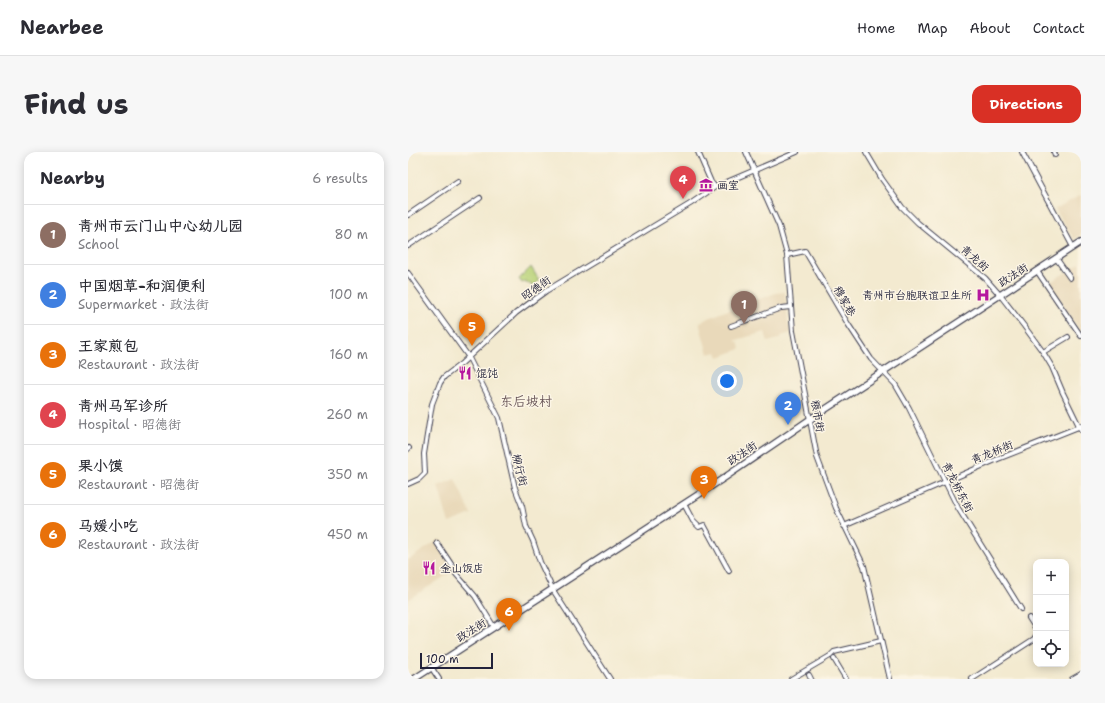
<!DOCTYPE html>
<html lang="en">
<head>
<meta charset="utf-8">
<style>
  :root { --surface:#fff; --page:#f7f7f7; --text:#2b2b33; --muted:#7c7c81; --line:#e1e1e2; --accent:#d93025 }
  body { margin:0; font-family:"Shantell Sans","LXGW WenKai TC",sans-serif; background:var(--page); color:var(--text) }
  .controls { position:absolute; right:12px; bottom:12px; display:grid; overflow:hidden; border-radius:8px; box-shadow:0 2px 10px #0003 }
  .controls button { width:36px; height:36px; display:grid; place-items:center; padding:0; border:0; border-bottom:1px solid var(--line); background:var(--surface); color:var(--text); font:20px sans-serif }
  .scale { position:absolute; left:12px; bottom:10px; width:73px; box-sizing:border-box; padding-left:4px; border:2px solid #22223b; border-top:0; font-size:11px; line-height:14px; white-space:nowrap; color:#22223b; -webkit-text-stroke:3px #fcf5e5; paint-order:stroke }
  .you { position:absolute; left:319px; top:229px; width:14px; height:14px; margin:-10px; border:3px solid #fff; border-radius:50%; background:#1a73e8; box-shadow:0 0 0 6px #1a73e833 }
  .badge { display:grid; place-items:center; width:26px; height:26px; border-radius:50%; background:var(--accent); color:#fff; font-size:13px; font-weight:700 }
  .pin { position:absolute; translate:-50% -33px; filter:drop-shadow(0 1px 2px #0008) }
  .pin::after { content:''; position:absolute; top:21px; width:14px; height:12px; background:inherit; clip-path:polygon(0 0,100% 0,50% 100%) }
  .list { margin:0; padding:0; list-style:none }
  h2 { display:flex; justify-content:space-between; align-items:center; height:52px; margin:0; padding:0 16px; font-size:17px }
  h2 small { font-size:13px; font-weight:400; color:var(--muted) }
  .list li { display:grid; grid-template-columns:26px 1fr auto; gap:12px; align-items:center; box-sizing:border-box; height:60px; padding:0 16px; border-top:1px solid var(--line) }
  .list b { display:block; font-size:15px; white-space:nowrap }
  .list p { margin:0; font-size:13px; white-space:nowrap; color:var(--muted) }
  .list em { font-size:13px; font-style:normal; color:var(--muted) }
  .icon { flex:none; width:22px; height:22px; fill:none; stroke:currentColor; stroke-width:2; stroke-linecap:round; stroke-linejoin:round }
  .map { position:relative; flex:none; width:673px; height:527px; overflow:hidden; border-radius:12px }
  header { display:flex; align-items:center; gap:24px; box-sizing:border-box; height:56px; padding:0 20px; background:var(--surface); border-bottom:1px solid var(--line) }
  header strong { font-size:19px }
  nav { display:flex; gap:22px; margin-inline-start:auto; font-size:14px }
  .intro { display:flex; align-items:center; justify-content:space-between; box-sizing:border-box; height:96px; padding:0 24px }
  h1 { margin:0; font-size:28px }
  .button { padding:10px 18px; border-radius:12px; background:var(--accent); color:#fff; font-size:14px; font-weight:700 }
  main { display:flex; gap:24px; padding:0 24px }
  aside { flex:1; background:var(--surface); border-radius:12px; box-shadow:0 2px 10px #0003 }
  .map>svg:first-child { display:block }
</style>
</head>
<body>
<header>
<strong>Nearbee</strong>
<nav><a>Home</a><a>Map</a><a>About</a><a>Contact</a></nav>
</header>
<div class="intro"><h1>Find us</h1><a class="button">Directions</a></div>
<main>
<aside>
<h2>Nearby<small>6 results</small></h2>
<ul class="list">
<li><span class="badge" style="background:#8d6e63">1</span><div><b>青州市云门山中心幼儿园</b><p>School</p></div><em>80 m</em></li>
<li><span class="badge" style="background:#3f7fe0">2</span><div><b>中国烟草-和润便利</b><p>Supermarket · 政法街</p></div><em>100 m</em></li>
<li><span class="badge" style="background:#e8710a">3</span><div><b>王家煎包</b><p>Restaurant · 政法街</p></div><em>160 m</em></li>
<li><span class="badge" style="background:#e0444e">4</span><div><b>青州马军诊所</b><p>Hospital · 昭德街</p></div><em>260 m</em></li>
<li><span class="badge" style="background:#e8710a">5</span><div><b>果小馍</b><p>Restaurant · 昭德街</p></div><em>350 m</em></li>
<li><span class="badge" style="background:#e8710a">6</span><div><b>马媛小吃</b><p>Restaurant · 政法街</p></div><em>450 m</em></li>
</ul>
</aside>
<div class="map">
<svg width="673" height="527" viewBox="0 0 673 527">
  <rect width="100%" height="100%" fill="#fcf5e5"/>
  <filter id="ink" filterUnits="userSpaceOnUse"><feTurbulence type="fractalNoise" baseFrequency=".025" numOctaves="2"/><feDisplacementMap in="SourceGraphic" scale="8" xChannelSelector="R" yChannelSelector="G"/><feConvolveMatrix kernelMatrix="1 2 1 2 8 2 1 2 1" color-interpolation-filters="sRGB"/></filter>
  <filter id="wash" filterUnits="userSpaceOnUse"><feTurbulence type="fractalNoise" baseFrequency=".012" numOctaves="4" result="noise"/><feDisplacementMap in="SourceGraphic" scale="16" xChannelSelector="R" yChannelSelector="G"/><feGaussianBlur stdDeviation="0.9" result="paint"/><feColorMatrix in="noise" values="0 0 0 0 0 0 0 0 0 0 0 0 0 0 0 0 0 1.4 0 .05"/><feComposite in="paint" operator="in"/></filter>
  <g filter="url(#wash)">
    <rect width="100%" height="100%" fill="#f3ead0"/>
    <g fill="#e9d9ba">
      <polygon points="673,43 673,83 666,87 647,57"/>
      <polygon points="673,111 673,180 641,131"/>
      <polygon points="377,140 380,171 383,181 373,184 373,186 360,190 357,180 328,188 328,190 330,189 332,197 311,205 309,200 300,202 292,174 292,170 315,160 368,141"/>
      <polygon points="47,327 63,362 41,371 30,334"/>
      <polygon points="32,387 50,416 0,448 0,408"/>
    </g>
    <polygon fill="#b8d277" stroke="#6d7a59" points="123,115 131,128 126,135 117,129 114,131 111,127"/>
  </g>
  <g filter="url(#ink)">
    <g fill="none" stroke-linecap="round" stroke-linejoin="round">
      <g stroke="#414051" stroke-width="6">
        <g id="street">
          <polyline points="290,0 303,30 307,35"/>
          <polyline points="338,0 371,74 379,103 385,179 409,305 428,356 456,414 482,527"/>
          <polyline points="458,0 474,27 494,55 510,71 577,126 592,143 616,174 635,200 644,215 655,241 673,278"/>
          <polyline points="614,0 665,95"/>
          <polyline points="646,0 647,3"/>
          <polyline points="0,63 50,29"/>
          <polyline points="0,94 72,46"/>
          <polyline points="379,103 397,99 440,172 463,207 487,232 501,256 550,356 613,457"/>
          <polyline points="648,106 662,126"/>
          <polyline points="629,119 673,184"/>
          <polyline points="0,121 60,204 91,266 107,336 114,354 118,374 125,389 132,410 145,438 202,527"/>
          <polyline points="323,174 373,156 383,155"/>
          <polyline points="635,200 660,185"/>
          <polyline points="0,297 1,296"/>
          <polyline points="0,332 11,327 17,321 16,302 24,252 32,231 36,225 54,211 108,161 138,139 282,52 307,35 389,0"/>
          <polyline points="276,352 285,369 291,375 296,373 321,419"/>
          <polyline points="436,374 590,307 673,274"/>
          <polyline points="29,391 45,415 48,422 67,444 86,475"/>
          <polyline points="621,466 628,477"/>
          <polyline points="426,507 438,527"/>
          <polyline points="23,515 31,527"/>
          <polyline points="401,523 403,527"/>
          <polyline points="383,527 422,504 426,500 473,489"/>
          <polyline points="564,527 626,487 628,484"/>
          <polyline points="664,527 673,522"/>
        </g>
      </g>
      <g stroke="#414051" stroke-width="8">
        <polyline id="secondary" points="6,527 316,326 401,268 673,90"/>
      </g>
      <use href="#street" stroke="#fff" stroke-width="4"/>
      <use href="#secondary" stroke="#fff" stroke-width="5.5"/>
    </g>
  </g>
  <defs>
    <g id="museum-bare" transform="scale(1.08)"><path d="M0-6L6-3V-2H-6V-3ZM-5-1h2V3h-2ZM-1-1h2V3h-2ZM3-1h2V3H3ZM-6 4H6V6H-6Z" fill="#b5179e" stroke="#fcf5e5" stroke-width="2.5" paint-order="stroke"/></g>
    <g id="hospital-bare" transform="scale(1.08)"><path d="M-5-5h3v3.5h4V-5h3V5h-3V1.5h-4V5h-3Z" fill="#b5179e" stroke="#fcf5e5" stroke-width="2.5" paint-order="stroke"/></g>
    <g id="restaurant-bare" transform="scale(1.08)"><path d="M-5-6h1v4h1v-4h1v4h1v-4h1v5L-1.5 .5V6h-2V.5L-5-1ZM5-6V6H3V1.5H1.5Q1.5-4 5-6Z" fill="#b5179e" stroke="#fcf5e5" stroke-width="2.5" paint-order="stroke"/></g>
  </defs>
  <g fill-rule="evenodd">
    <use href="#museum-bare" x="298" y="33"/>
    <use href="#hospital-bare" x="575" y="143"/>
    <use href="#restaurant-bare" x="57" y="221"/>
    <use href="#restaurant-bare" x="21" y="416"/>
  </g>
  <g text-anchor="middle" stroke-width="3" stroke-linejoin="round" paint-order="stroke">
    <g font-size="11" fill="#22223b" stroke="#fcf5e5" text-anchor="start">
      <text x="309" y="37">画室</text>
      <text x="564" y="147" text-anchor="end">青州市台胞联谊卫生所</text>
      <text x="68" y="225">馄饨</text>
      <text x="32" y="420">金山饭店</text>
    </g>
    <g font-size="11" fill="#22223b" stroke="#fcf5e5">
      <text transform="translate(567 106) rotate(41)" y="4">青龙街</text>
      <text transform="translate(605 123) rotate(-33)" y="4">政法街</text>
      <text transform="translate(128 136) rotate(-35)" y="4">昭德街</text>
      <text transform="translate(437 149) rotate(60)" y="4">穆家巷</text>
      <text transform="translate(410 264) rotate(80)" y="4">粮市街</text>
      <text transform="translate(584 300) rotate(-22)" y="4">青龙桥街</text>
      <text transform="translate(334 301) rotate(-34)" y="4">政法街</text>
      <text transform="translate(112 318) rotate(76)" y="4">柳行街</text>
      <text transform="translate(550 335) rotate(63)" y="4">青龙桥东街</text>
      <text transform="translate(63 478) rotate(-32)" y="4">政法街</text>
    </g>
    <g font-size="13" fill="#665356" stroke="#fcf5e5">
      <text x="118" y="254">东后坡村</text>
    </g>
  </g>
</svg>
<div class="controls">
<button>+</button>
<button>−</button>
<button><svg class="icon" aria-label="locate" viewBox="0 0 24 24"><circle cx="12" cy="12" r="6"/><path d="M12 2v4M12 18v4M2 12h4M18 12h4"/></svg></button>
</div>
<div class="scale">100 m</div>
<div class="you"></div>
<div class="pin badge" style="left:336px;top:172px;background:#8d6e63">1</div>
<div class="pin badge" style="left:380px;top:273px;background:#3f7fe0">2</div>
<div class="pin badge" style="left:296px;top:347px;background:#e8710a">3</div>
<div class="pin badge" style="left:275px;top:47px;background:#e0444e">4</div>
<div class="pin badge" style="left:64px;top:194px;background:#e8710a">5</div>
<div class="pin badge" style="left:101px;top:479px;background:#e8710a">6</div>
</div>
</main>
</body>
</html>
